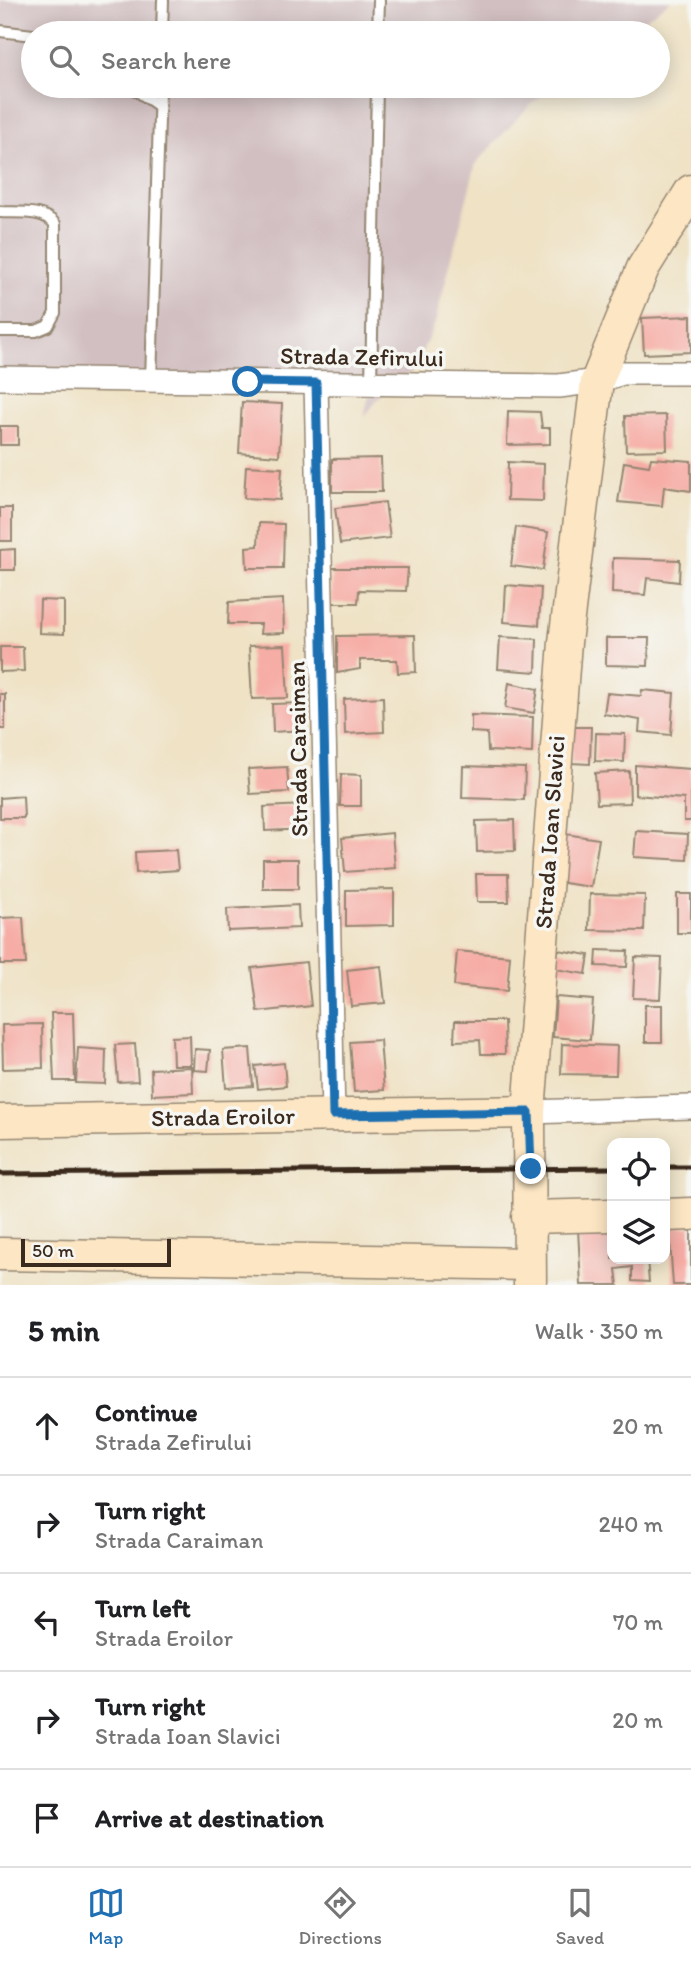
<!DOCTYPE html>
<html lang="en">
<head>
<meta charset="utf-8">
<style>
  :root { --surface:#fff; --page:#f6f6f6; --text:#202124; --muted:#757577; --line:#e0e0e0; --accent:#1f6fb2 }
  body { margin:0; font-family:Itim,sans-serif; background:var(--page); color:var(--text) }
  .controls { position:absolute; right:21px; bottom:21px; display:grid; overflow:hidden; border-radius:14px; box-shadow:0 4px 18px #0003 }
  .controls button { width:63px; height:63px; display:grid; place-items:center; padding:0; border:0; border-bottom:2px solid var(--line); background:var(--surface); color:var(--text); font:35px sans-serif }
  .scale { position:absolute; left:21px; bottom:18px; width:150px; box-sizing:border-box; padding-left:7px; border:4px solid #3b2a1e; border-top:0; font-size:19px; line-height:24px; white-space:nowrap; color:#3b2a1e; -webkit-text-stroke:5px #f6f6f2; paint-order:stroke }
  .stop { position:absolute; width:21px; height:21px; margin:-16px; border:5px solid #1f6fb2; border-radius:50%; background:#fff }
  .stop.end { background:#1f6fb2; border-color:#fff; box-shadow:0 2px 7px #0008 }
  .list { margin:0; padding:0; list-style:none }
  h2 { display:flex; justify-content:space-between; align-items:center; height:91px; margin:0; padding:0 28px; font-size:30px }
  h2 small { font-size:23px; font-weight:400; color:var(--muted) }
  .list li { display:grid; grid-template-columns:46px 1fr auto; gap:21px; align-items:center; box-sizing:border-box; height:98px; padding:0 28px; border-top:2px solid var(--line) }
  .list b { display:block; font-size:26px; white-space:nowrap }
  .list p { margin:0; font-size:23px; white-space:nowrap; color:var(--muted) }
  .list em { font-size:23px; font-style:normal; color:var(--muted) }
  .icon { flex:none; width:38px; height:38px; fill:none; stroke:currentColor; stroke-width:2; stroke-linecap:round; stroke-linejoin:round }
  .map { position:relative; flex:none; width:691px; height:1285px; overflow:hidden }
  .search { position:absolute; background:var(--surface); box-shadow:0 4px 18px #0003; left:21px; right:21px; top:21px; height:77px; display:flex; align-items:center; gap:18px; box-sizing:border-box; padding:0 24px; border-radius:38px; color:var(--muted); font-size:26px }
  .sheet { height:581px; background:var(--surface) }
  nav { display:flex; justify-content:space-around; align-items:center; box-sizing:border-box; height:98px; border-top:2px solid var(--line); background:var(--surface); font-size:19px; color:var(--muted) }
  nav a { display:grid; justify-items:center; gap:4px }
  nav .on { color:var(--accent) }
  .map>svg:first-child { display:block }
</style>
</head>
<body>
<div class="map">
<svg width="691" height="1285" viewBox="0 0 691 1285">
  <rect width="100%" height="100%" fill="#f6f6f2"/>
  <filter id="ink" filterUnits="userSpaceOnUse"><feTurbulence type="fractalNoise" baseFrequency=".0143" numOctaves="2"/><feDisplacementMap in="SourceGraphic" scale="14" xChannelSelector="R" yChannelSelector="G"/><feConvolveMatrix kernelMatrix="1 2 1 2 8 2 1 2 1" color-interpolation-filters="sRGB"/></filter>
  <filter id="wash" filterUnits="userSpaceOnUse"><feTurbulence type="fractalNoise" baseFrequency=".00686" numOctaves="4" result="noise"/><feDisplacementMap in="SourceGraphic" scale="28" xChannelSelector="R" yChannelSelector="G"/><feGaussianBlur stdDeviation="1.57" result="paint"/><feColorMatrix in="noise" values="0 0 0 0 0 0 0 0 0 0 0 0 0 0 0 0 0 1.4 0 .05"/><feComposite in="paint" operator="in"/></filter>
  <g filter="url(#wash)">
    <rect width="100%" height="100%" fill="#efe2c5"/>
    <polygon fill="#d2bfc1" points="0,0 671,0 627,33 33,33 33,86 556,86 531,104 476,163 435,323 414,370 378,399 364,418 371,384 0,377"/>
    <g id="blocks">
      <g fill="#f6ada6">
        <polygon points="691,316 691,352 644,354 642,318"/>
        <polygon points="242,402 282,404 279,456 239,453"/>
        <polygon points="508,411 540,412 542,428 550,428 550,444 507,445"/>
        <polygon points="666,415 667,450 626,451 625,416"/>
        <rect x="0" y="426" width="18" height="19"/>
        <polygon points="381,458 382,492 332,492 332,459"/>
        <polygon points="651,458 691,461 691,491 664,487 662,506 618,502 624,462 649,466"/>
        <polygon points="508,462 544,464 543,501 507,500"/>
        <polygon points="246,466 282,468 280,500 244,498"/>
        <polygon points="385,502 390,538 340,544 335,508"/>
        <rect x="0" y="508" width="12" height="33"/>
        <polygon points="259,523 284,524 283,568 247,568 246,547 258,546"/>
        <polygon points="516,527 548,532 543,570 511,566"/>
        <polygon points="15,549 15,570 0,570 0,550"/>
        <polygon points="613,558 680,560 679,582 647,578 645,595 612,593"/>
        <polygon points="332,568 408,568 406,591 359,590 358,603 332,603"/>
        <polygon points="506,585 541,588 539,625 504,622"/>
        <polygon points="283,599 284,633 260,634 261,624 228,624 229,602"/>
        <polygon points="40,600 64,601 64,634 39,633"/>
        <polygon points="415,635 416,672 398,673 397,660 360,660 360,669 337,673 337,636"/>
        <polygon points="500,637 537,639 536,672 498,669"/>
        <polygon points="606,638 649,638 648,666 606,665"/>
        <polygon points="285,645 288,698 252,699 249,646"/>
        <polygon points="0,647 23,647 24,671 0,672"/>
        <polygon points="509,683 538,689 534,713 505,708"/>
        <polygon points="642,690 674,693 671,735 639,732 640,720 604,714 607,693 641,696"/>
        <rect x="0" y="694" width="5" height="35"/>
        <polygon points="383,697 384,732 345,734 344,699"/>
        <polygon points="302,703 303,730 273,732 272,704"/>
        <polygon points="471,715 533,717 532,753 488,751 487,733 471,732"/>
        <polygon points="572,727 591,727 590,764 571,763"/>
        <polygon points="596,733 625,734 624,762 595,761"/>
        <polygon points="635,765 691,769 691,821 684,821 684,799 635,795"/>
        <polygon points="463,766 525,768 524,800 462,798"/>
        <polygon points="287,767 289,792 250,794 248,769"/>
        <polygon points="629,771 630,803 597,804 595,773"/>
        <polygon points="341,774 361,775 361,806 340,806"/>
        <polygon points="23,796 24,818 0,818 0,798"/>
        <polygon points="305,805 307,829 265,831 264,807"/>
        <polygon points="514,820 515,851 477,852 476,821"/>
        <polygon points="636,831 688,834 687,860 634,857"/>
        <polygon points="392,833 395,868 345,872 342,838"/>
        <polygon points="565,834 599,839 591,887 557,882"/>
        <polygon points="176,850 178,870 136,873 135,852"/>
        <rect x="263" y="859" width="35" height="30"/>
        <polygon points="476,874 508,874 509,902 477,902"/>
        <polygon points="394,889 394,925 346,926 346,890"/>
        <polygon points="590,894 645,895 644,931 589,930"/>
        <rect x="677" y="894" width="14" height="39"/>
        <polygon points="298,905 299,928 228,931 227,909"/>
        <polygon points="23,917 26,964 0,964 0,918"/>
        <polygon points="558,950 589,955 586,974 555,969"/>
        <polygon points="597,950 628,951 627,967 596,966"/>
        <polygon points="457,951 510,956 507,991 454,986"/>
        <polygon points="635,957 662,958 660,999 633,998"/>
        <polygon points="306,962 311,1006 258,1012 252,968"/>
        <polygon points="381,966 385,1003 351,1006 347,970"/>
        <polygon points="556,997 593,1000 590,1040 553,1037"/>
        <rect x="645" y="1005" width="17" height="37"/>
        <polygon points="51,1013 73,1013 75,1081 54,1081"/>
        <polygon points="455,1021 504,1021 505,1054 481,1054 480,1040 454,1041"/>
        <polygon points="42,1024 43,1068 3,1069 2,1025"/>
        <polygon points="190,1036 191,1065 173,1065 172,1037"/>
        <polygon points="380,1040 384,1090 354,1092 350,1042"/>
        <polygon points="135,1044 138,1081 118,1082 115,1045"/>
        <polygon points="562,1044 617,1046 616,1075 561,1074"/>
        <polygon points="78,1048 106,1050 105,1084 76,1083"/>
        <polygon points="250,1048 253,1086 226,1088 223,1050"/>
        <polygon points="195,1049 210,1050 208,1071 194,1070"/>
        <polygon points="284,1063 286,1086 258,1089 255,1066"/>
        <polygon points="192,1067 193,1093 152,1095 151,1069"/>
        <polygon points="669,1227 691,1227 691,1285 673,1285"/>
        <polygon points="612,1228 612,1259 647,1259 649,1282 632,1281 632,1267 616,1269 618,1285 581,1285 578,1229"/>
      </g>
    </g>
  </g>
  <g filter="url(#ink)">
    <use href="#blocks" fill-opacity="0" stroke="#958672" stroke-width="2"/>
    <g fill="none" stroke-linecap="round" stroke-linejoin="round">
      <g stroke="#958672" stroke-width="14">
        <g id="lane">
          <polyline points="0,31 33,35"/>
          <polyline points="162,33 163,0"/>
          <polyline points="378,33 379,0"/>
          <polyline points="130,86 159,106"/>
          <path d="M 0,212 C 18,213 43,209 55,224 L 55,313 L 48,326 L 36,331 L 0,331"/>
          <polyline points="151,381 160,86"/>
          <polyline points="371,384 377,86"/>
        </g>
      </g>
      <g stroke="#958672" stroke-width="26">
        <g id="street">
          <polyline points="0,378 559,386 597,381 623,373 691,373"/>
          <polyline points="316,383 333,1115"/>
          <polyline points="529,1112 691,1107"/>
        </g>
      </g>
      <g stroke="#958672" stroke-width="35">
        <g id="secondary">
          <polyline points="0,1121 529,1112"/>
          <polyline points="665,1215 691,1214"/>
          <polyline points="528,1217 612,1215"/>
          <polyline points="0,1254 529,1264"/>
          <polyline points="530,1285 529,1112 565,642 597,381 643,268 691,191"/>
        </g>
      </g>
      <use href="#lane" stroke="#fff" stroke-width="10"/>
      <use href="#street" stroke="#fff" stroke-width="23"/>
      <use href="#secondary" stroke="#fce6c4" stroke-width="32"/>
      <g stroke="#3b2a1e" stroke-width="5">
        <polyline points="665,1167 691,1167"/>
        <polyline points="0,1174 612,1168"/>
      </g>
    </g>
  </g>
  <g fill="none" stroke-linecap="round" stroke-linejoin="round" filter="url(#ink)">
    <polyline stroke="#1f6fb2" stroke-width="9" points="248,382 316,383 333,1115 529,1112 531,1169"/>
  </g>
  <g text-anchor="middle" stroke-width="7" stroke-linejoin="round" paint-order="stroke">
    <g font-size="24" fill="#3b2a1e" stroke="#f6f6f2">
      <text transform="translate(362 357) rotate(1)" y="8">Strada Zefirului</text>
      <text transform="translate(298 749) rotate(-91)" y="8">Strada Caraiman</text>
      <text transform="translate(550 832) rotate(-86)" y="8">Strada Ioan Slavici</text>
      <text transform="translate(223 1117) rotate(-1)" y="8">Strada Eroilor</text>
    </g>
  </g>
</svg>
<div class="controls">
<button><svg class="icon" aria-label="locate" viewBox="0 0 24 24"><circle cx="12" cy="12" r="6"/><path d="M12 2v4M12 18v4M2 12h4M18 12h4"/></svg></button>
<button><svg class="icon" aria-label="layers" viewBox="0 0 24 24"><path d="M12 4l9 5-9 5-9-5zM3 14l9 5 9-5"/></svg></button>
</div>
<div class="scale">50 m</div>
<div class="stop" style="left:248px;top:382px"></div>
<div class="stop end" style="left:531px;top:1169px"></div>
<div class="search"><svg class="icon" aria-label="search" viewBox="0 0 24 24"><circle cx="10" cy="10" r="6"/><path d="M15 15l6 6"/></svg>Search here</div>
</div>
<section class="sheet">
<h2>5 min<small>Walk · 350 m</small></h2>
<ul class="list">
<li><svg class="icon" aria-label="ahead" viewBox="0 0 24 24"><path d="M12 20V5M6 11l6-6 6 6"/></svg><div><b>Continue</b><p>Strada Zefirului</p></div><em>20 m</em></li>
<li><svg class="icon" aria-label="right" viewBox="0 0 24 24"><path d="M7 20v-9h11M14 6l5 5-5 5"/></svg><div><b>Turn right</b><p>Strada Caraiman</p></div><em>240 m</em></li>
<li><svg class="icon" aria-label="left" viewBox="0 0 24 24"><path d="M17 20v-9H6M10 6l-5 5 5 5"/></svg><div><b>Turn left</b><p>Strada Eroilor</p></div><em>70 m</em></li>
<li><svg class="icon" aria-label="right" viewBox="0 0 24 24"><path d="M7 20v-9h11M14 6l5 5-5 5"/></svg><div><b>Turn right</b><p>Strada Ioan Slavici</p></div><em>20 m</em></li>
<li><svg class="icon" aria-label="arrive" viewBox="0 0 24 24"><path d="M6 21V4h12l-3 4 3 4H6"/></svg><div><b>Arrive at destination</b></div></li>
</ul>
</section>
<nav>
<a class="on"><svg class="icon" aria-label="map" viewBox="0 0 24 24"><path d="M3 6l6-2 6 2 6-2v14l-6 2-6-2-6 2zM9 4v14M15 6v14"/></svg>Map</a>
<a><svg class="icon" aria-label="directions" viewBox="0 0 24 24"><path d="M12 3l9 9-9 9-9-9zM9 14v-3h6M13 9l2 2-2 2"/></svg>Directions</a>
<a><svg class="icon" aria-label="saved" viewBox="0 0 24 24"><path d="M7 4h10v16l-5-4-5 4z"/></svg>Saved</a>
</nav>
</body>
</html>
